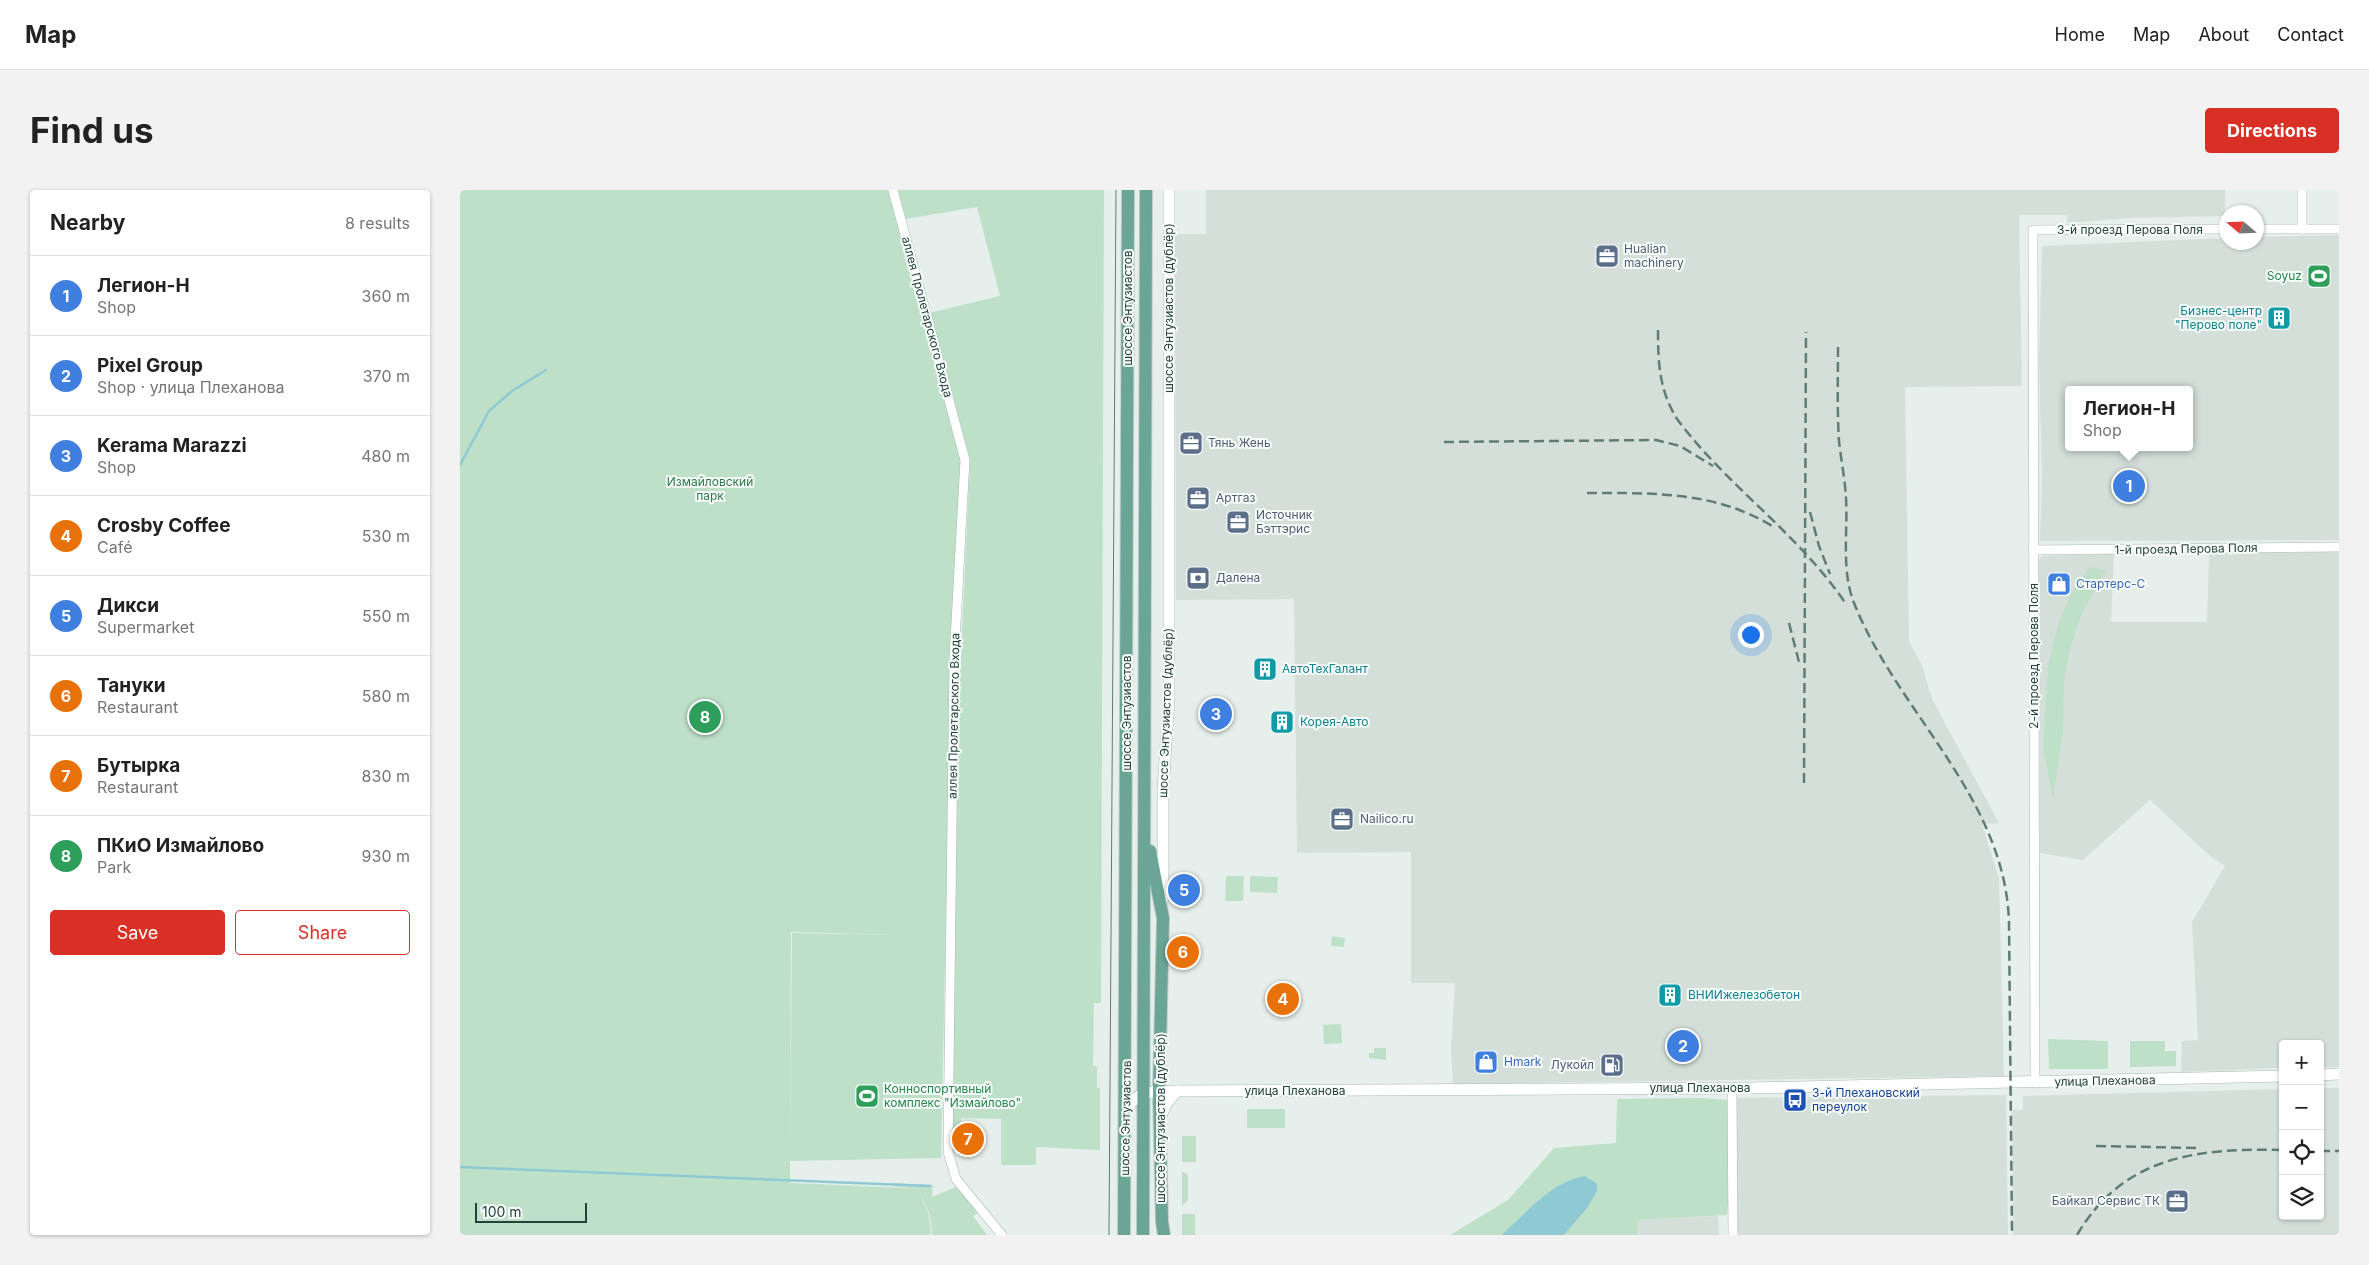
<!DOCTYPE html>
<html lang="en">
<head>
<meta charset="utf-8">
<style>
  :root { --surface:#fff; --page:#f2f2f2; --text:#222; --muted:#767676; --line:#e0e0e0; --accent:#d93025 }
  body { margin:0; font-family:Inter,sans-serif; background:var(--page); color:var(--text) }
  .controls { position:absolute; right:15px; bottom:15px; display:grid; overflow:hidden; border-radius:5px; box-shadow:0 1px 4px #0004 }
  .controls button { width:45px; height:45px; display:grid; place-items:center; padding:0; border:0; border-bottom:1px solid var(--line); background:var(--surface); color:var(--text); font:25px sans-serif }
  .compass { position:absolute; left:1759px; top:15px; width:45px; height:45px; border-radius:50%; background:var(--surface); box-shadow:0 1px 4px #0004; rotate:289deg }
  .scale { position:absolute; left:15px; bottom:12px; width:112px; box-sizing:border-box; padding-left:5px; border:2px solid #24423a; border-top:0; font-size:14px; line-height:18px; white-space:nowrap; color:#24423a; -webkit-text-stroke:4px #f7fbf9; paint-order:stroke }
  .you { position:absolute; left:1290px; top:444px; width:18px; height:18px; margin:-12px; border:4px solid #fff; border-radius:50%; background:#1a73e8; box-shadow:0 0 0 8px #1a73e833 }
  .badge { display:grid; place-items:center; width:32px; height:32px; border-radius:50%; background:var(--accent); color:#fff; font-size:16px; font-weight:700 }
  .pin { position:absolute; translate:-50% -50%; border:2px solid #fff; box-shadow:0 1px 5px #0006 }
  .popup { position:absolute; left:1605px; top:196px; width:128px; height:65px; box-sizing:border-box; display:grid; place-content:center; border-radius:5px; background:var(--surface); filter:drop-shadow(0 1px 4px #0005); font-size:16px; white-space:nowrap; color:var(--muted) }
  .popup b { font-size:19px; color:var(--text) }
  .popup::after { content:''; position:absolute; left:50%; top:100%; margin-left:-10px; border:10px solid transparent; border-top-color:var(--surface) }
  .list { margin:0; padding:0; list-style:none }
  h2 { display:flex; justify-content:space-between; align-items:center; height:65px; margin:0; padding:0 20px; font-size:21px }
  h2 small { font-size:16px; font-weight:400; color:var(--muted) }
  .list li { display:grid; grid-template-columns:32px 1fr auto; gap:15px; align-items:center; box-sizing:border-box; height:80px; padding:0 20px; border-top:1px solid var(--line) }
  .list b { display:block; font-size:19px; white-space:nowrap }
  .list p { margin:0; font-size:16px; white-space:nowrap; color:var(--muted) }
  .list em { font-size:16px; font-style:normal; color:var(--muted) }
  .actions { display:flex; gap:10px; padding:15px 20px }
  .actions a { flex:1; padding:11px 0; border:1px solid var(--accent); border-radius:5px; text-align:center; font-size:18px; color:var(--accent) }
  .actions .main { background:var(--accent); color:#fff }
  .icon { flex:none; width:28px; height:28px; fill:none; stroke:currentColor; stroke-width:2; stroke-linecap:round; stroke-linejoin:round }
  .map { position:relative; flex:none; width:1879px; height:1045px; overflow:hidden; border-radius:5px }
  header { display:flex; align-items:center; gap:30px; box-sizing:border-box; height:70px; padding:0 25px; background:var(--surface); border-bottom:1px solid var(--line) }
  header strong { font-size:24px }
  nav { display:flex; gap:28px; margin-inline-start:auto; font-size:18px }
  .intro { display:flex; align-items:center; justify-content:space-between; box-sizing:border-box; height:120px; padding:0 30px }
  h1 { margin:0; font-size:35px }
  .button { padding:12px 22px; border-radius:5px; background:var(--accent); color:#fff; font-size:18px; font-weight:700 }
  main { display:flex; gap:30px; padding:0 30px }
  aside { flex:1; background:var(--surface); border-radius:5px; box-shadow:0 1px 4px #0004 }
  .map>svg:first-child { display:block }
</style>
</head>
<body>
<header>
<strong>Map</strong>
<nav><a>Home</a><a>Map</a><a>About</a><a>Contact</a></nav>
</header>
<div class="intro"><h1>Find us</h1><a class="button">Directions</a></div>
<main>
<aside>
<h2>Nearby<small>8 results</small></h2>
<ul class="list">
<li><span class="badge" style="background:#3f7fe0">1</span><div><b>Легион-Н</b><p>Shop</p></div><em>360 m</em></li>
<li><span class="badge" style="background:#3f7fe0">2</span><div><b>Pixel Group</b><p>Shop · улица Плеханова</p></div><em>370 m</em></li>
<li><span class="badge" style="background:#3f7fe0">3</span><div><b>Kerama Marazzi</b><p>Shop</p></div><em>480 m</em></li>
<li><span class="badge" style="background:#e8710a">4</span><div><b>Crosby Coffee</b><p>Café</p></div><em>530 m</em></li>
<li><span class="badge" style="background:#3f7fe0">5</span><div><b>Дикси</b><p>Supermarket</p></div><em>550 m</em></li>
<li><span class="badge" style="background:#e8710a">6</span><div><b>Тануки</b><p>Restaurant</p></div><em>580 m</em></li>
<li><span class="badge" style="background:#e8710a">7</span><div><b>Бутырка</b><p>Restaurant</p></div><em>830 m</em></li>
<li><span class="badge" style="background:#2e9e5b">8</span><div><b>ПКиО Измайлово</b><p>Park</p></div><em>930 m</em></li>
</ul>
<div class="actions"><a class="main">Save</a><a>Share</a></div>
</aside>
<div class="map">
<svg width="1879" height="1045" viewBox="0 0 1879 1045">
  <rect width="100%" height="100%" fill="#e6efeb"/>
  <g fill="#d4dfda" fill-rule="evenodd">
    <polygon points="746,0 1765,0 1765,26 1671,28 1607,33 1607,25 1559,25 1562,196 1445,197 1449,451 1462,475 1472,509 1539,633 1522,634 1539,689 1544,886 993,894 991,859 995,793 951,793 951,662 837,663 834,409 716,410 715,44 746,44"/>
    <path d="M 1879,45 L 1879,350 L 1580,351 L 1582,285 L 1579,172 L 1582,56 L 1766,48 L 1766,52 L 1796,52 L 1797,47 ZM 1609,200 L 1729,200 L 1729,257 L 1609,257 Z"/>
    <polygon points="1879,362 1879,877 1860,877 1860,854 1823,854 1823,878 1721,882 1722,851 1738,850 1732,732 1765,676 1750,666 1690,610 1623,670 1580,663 1579,370 1582,366 1654,364 1651,432 1747,432 1749,363"/>
    <polygon points="1860,898 1879,898 1879,1045 1553,1045 1552,920 1563,920 1563,906 1823,899 1823,1026 1860,1026"/>
    <polygon points="1546,905 1548,1045 1278,1045 1275,908"/>
    <polygon points="1258,1026 1259,1045 1177,1045 1177,1030"/>
  </g>
  <g fill="#bfe0c8" fill-rule="evenodd">
    <path d="M 0,0 L 428,0 L 502,270 L 489,579 L 481,968 L 330,971 L 330,993 L 450,998 L 432,996 L 432,993 L 473,995 L 472,1007 L 498,996 L 518,1023 L 513,1026 L 527,1045 L 471,1045 L 472,1043 L 470,1025 L 458,998 L 469,1025 L 471,1043 L 469,1045 L 0,1045 ZM 331,742 L 450,745 L 332,743 L 330,965 Z"/>
    <polygon points="438,0 644,0 641,813 634,813 633,876 637,876 637,898 640,898 640,960 576,957 576,975 541,975 541,929 501,928 501,940 492,940 496,568 510,270 469,123 540,106 517,17 446,29"/>
    <polygon points="1629,377 1646,380 1621,425 1609,463 1604,492 1603,542 1593,609 1583,556 1588,475 1599,431 1611,404"/>
    <polygon points="766,686 784,686 783,711 765,711"/>
    <polygon points="790,686 818,687 817,703 790,702"/>
    <polygon points="872,746 885,748 884,757 871,756"/>
    <polygon points="881,834 882,853 864,854 863,835"/>
    <polygon points="1588,849 1648,851 1648,879 1589,879"/>
    <polygon points="1670,851 1705,851 1705,861 1716,861 1716,876 1670,877"/>
    <polygon points="914,858 926,858 926,870 909,868 909,863 914,863"/>
    <polygon points="1239,908 1269,910 1271,972 1267,1025 1178,1030 1177,1045 990,1045 1048,1010 1094,958 1156,953 1157,909"/>
    <rect x="787" y="919" width="38" height="19"/>
    <rect x="722" y="946" width="14" height="26"/>
    <polygon points="722,981 728,985 728,1010 722,1016"/>
    <rect x="722" y="1024" width="13" height="21"/>
  </g>
  <path fill="#8ec9d4" d="M 1125,986 L 1137,994 L 1137,1001 L 1127,1018 L 1104,1045 L 1042,1045 C 1066,1023 1091,992 1125,986 Z"/>
  <g fill="none" stroke-linecap="round" stroke-linejoin="round">
    <g stroke="#8ec9d4" stroke-width="2.5">
      <polyline points="0,275 29,221 52,201 86,180"/>
      <polyline points="0,977 470,996"/>
    </g>
    <g stroke="#a8b8b2" stroke-width="10">
      <g id="street">
        <polyline points="433,0 505,270 494,469 488,962 496,989 542,1045"/>
        <polyline points="1842,0 1842,39"/>
        <polyline points="1796,39 1879,39"/>
        <polyline points="1573,360 1879,357"/>
        <polyline points="1575,893 1573,40 1766,39"/>
        <polyline points="1272,898 1273,1045"/>
      </g>
    </g>
    <g stroke="#a4bbb3" stroke-width="12">
      <g id="secondary">
        <polyline points="703,708 703,601 709,507 709,0"/>
        <polyline points="1860,885 1879,884"/>
        <path d="M 666,922 C 675,898 696,902 717,901 L 1291,898 L 1823,886"/>
        <polyline points="700,929 706,914 717,901"/>
      </g>
    </g>
    <g stroke="#c2cac8" stroke-width="14">
      <g id="primary">
        <polyline points="690,661 703,728 699,902 702,1032 704,1045"/>
        <polyline points="664,1045 668,0"/>
        <polyline points="683,1045 686,0"/>
      </g>
    </g>
    <use href="#street" stroke="#fff" stroke-width="9"/>
    <use href="#secondary" stroke="#fff" stroke-width="11"/>
    <use href="#primary" stroke="#6aa596" stroke-width="12"/>
    <polyline stroke="#5f7d75" stroke-width="1" points="649,1045 656,0"/>
    <g stroke="#5f7d75" stroke-width="2.5" stroke-dasharray="10 5" stroke-linecap="butt">
      <path d="M 1198,140 C 1198,172 1199,200 1217,229 C 1267,296 1339,344 1386,414"/>
      <path d="M 1378,157 C 1378,188 1377,220 1379,251 C 1381,270 1385,289 1386,308 C 1388,342 1381,380 1394,413 C 1438,523 1545,607 1549,732 L 1552,1045"/>
      <polyline points="984,252 1196,250 1220,256 1253,276"/>
      <path d="M 1127,303 C 1192,303 1255,301 1312,336"/>
      <polyline points="1350,322 1359,356 1370,384"/>
      <polyline points="1329,433 1340,476"/>
      <polyline points="1344,593 1346,142"/>
      <polyline points="1636,956 1739,958"/>
      <polyline points="1860,961 1879,961"/>
      <path d="M 1617,1045 C 1664,965 1739,958 1823,960"/>
    </g>
  </g>
  <defs>
    <g id="office-square" transform="scale(1.25)"><rect x="-9" y="-9" width="18" height="18" rx="4" fill="#5c6f8a" stroke="#f7fbf9"/><path d="M-6-3h4V-5.5h4V-3h4V5H-6ZM-1-4.5V-3h2v-1.5ZM-6 0V1H6V0Z" fill="#fff"/></g>
    <g id="stadium-square" transform="scale(1.25)"><rect x="-9" y="-9" width="18" height="18" rx="4" fill="#2e9e5b" stroke="#f7fbf9"/><path d="M0-5a6.5 5 0 1 0 0 10a6.5 5 0 1 0 0-10ZM-3.5-1.8h7v3.6h-7Z" fill="#fff"/></g>
    <g id="building-square" transform="scale(1.25)"><rect x="-9" y="-9" width="18" height="18" rx="4" fill="#0f9aa8" stroke="#f7fbf9"/><path d="M-4-6H4V6H1V3H-1V6H-4ZM-2.5-4.3h1.7v1.8h-1.7ZM.8-4.3h1.7v1.8H.8ZM-2.5-1h1.7V.8h-1.7ZM.8-1h1.7V.8H.8Z" fill="#fff"/></g>
    <g id="bank-square" transform="scale(1.25)"><rect x="-9" y="-9" width="18" height="18" rx="4" fill="#5c6f8a" stroke="#f7fbf9"/><path d="M-6-4H6V4H-6ZM0-2.3a2.3 2.3 0 1 0 0 4.6a2.3 2.3 0 1 0 0-4.6Z" fill="#fff"/></g>
    <g id="shop-square" transform="scale(1.25)"><rect x="-9" y="-9" width="18" height="18" rx="4" fill="#3f7fe0" stroke="#f7fbf9"/><path d="M-5-2.5h2.3a2.7 3.5 0 0 1 5.4 0H5L5.5 6h-11ZM-1.5-2.5h3a1.5 2.3 0 0 0-3 0Z" fill="#fff"/></g>
    <g id="fuel-square" transform="scale(1.25)"><rect x="-9" y="-9" width="18" height="18" rx="4" fill="#5c6f8a" stroke="#f7fbf9"/><path d="M-5.5-6h7V0h2V4h1.3V-2.5L3-4.5l.8-.8L6-3V5H2.5V1h-1V6h-7ZM-4.2-4.7v3.2H.2V-4.7Z" fill="#fff"/></g>
    <g id="bus-square" transform="scale(1.25)"><rect x="-9" y="-9" width="18" height="18" rx="4" fill="#1a4fb4" stroke="#f7fbf9"/><path d="M-5-6H5V4H4V6H2V4H-2V6H-4V4H-5ZM-3.5-4V0h7V-4ZM-3.5 1.2v1.5H-2V1.2ZM2 1.2v1.5H3.5V1.2Z" fill="#fff"/></g>
  </defs>
  <g fill-rule="evenodd">
    <use href="#office-square" x="1147" y="66"/>
    <use href="#stadium-square" x="1859" y="86"/>
    <use href="#building-square" x="1819" y="128"/>
    <use href="#office-square" x="731" y="253"/>
    <use href="#office-square" x="738" y="308"/>
    <use href="#office-square" x="778" y="332"/>
    <use href="#bank-square" x="738" y="388"/>
    <use href="#shop-square" x="1599" y="394"/>
    <use href="#building-square" x="805" y="479"/>
    <use href="#building-square" x="822" y="532"/>
    <use href="#office-square" x="882" y="629"/>
    <use href="#building-square" x="1210" y="805"/>
    <use href="#shop-square" x="1026" y="872"/>
    <use href="#fuel-square" x="1152" y="875"/>
    <use href="#stadium-square" x="407" y="906"/>
    <use href="#bus-square" x="1335" y="910"/>
    <use href="#office-square" x="1717" y="1011"/>
  </g>
  <g text-anchor="middle" stroke-width="4" stroke-linejoin="round" paint-order="stroke">
    <g font-size="12" fill="#24423a" stroke="#f7fbf9">
      <text x="1670" y="44">3-й проезд Перова Поля</text>
      <text transform="translate(668 118) rotate(-90)" y="4">шоссе Энтузиастов</text>
      <text transform="translate(709 118) rotate(-90)" y="4">шоссе Энтузиастов (дублёр)</text>
      <text transform="translate(467 127) rotate(75)" y="4">аллея Пролетарского Входа</text>
      <text transform="translate(1726 359) rotate(-1)" y="4">1-й проезд Перова Поля</text>
      <text transform="translate(1574 466) rotate(-90)" y="4">2-й проезд Перова Поля</text>
      <text transform="translate(667 523) rotate(-90)" y="4">шоссе Энтузиастов</text>
      <text transform="translate(706 523) rotate(-88)" y="4">шоссе Энтузиастов (дублёр)</text>
      <text transform="translate(494 526) rotate(-89)" y="4">аллея Пролетарского Входа</text>
      <text transform="translate(1645 891) rotate(-1)" y="4">улица Плеханова</text>
      <text x="1240" y="902">улица Плеханова</text>
      <text x="835" y="905">улица Плеханова</text>
      <text transform="translate(666 928) rotate(-89)" y="4">шоссе Энтузиастов</text>
      <text transform="translate(701 928) rotate(-90)" y="4">шоссе Энтузиастов (дублёр)</text>
    </g>
    <g font-size="12" fill="#4e5e75" stroke="#f7fbf9" text-anchor="start">
      <text x="1164" y="63">Hualian<tspan x="1164" dy="14">machinery</tspan></text>
      <text x="748" y="257">Тянь Жень</text>
      <text x="756" y="312">Артгаз</text>
      <text x="796" y="329">Источник<tspan x="796" dy="14">Бэттэрис</tspan></text>
      <text x="756" y="392">Далена</text>
      <text x="900" y="633">Nailico.ru</text>
      <text x="1134" y="879" text-anchor="end">Лукойл</text>
      <text x="1700" y="1015" text-anchor="end">Байкал Сервис ТК</text>
    </g>
    <g font-size="12" fill="#27864d" stroke="#f7fbf9" text-anchor="end">
      <text x="1842" y="90">Soyuz</text>
      <text x="424" y="903" text-anchor="start">Конноспортивный<tspan x="424" dy="14">комплекс "Измайлово"</tspan></text>
    </g>
    <g font-size="12" fill="#0d838f" stroke="#f7fbf9" text-anchor="start">
      <text x="1802" y="125" text-anchor="end">Бизнес-центр<tspan x="1802" dy="14">"Перово поле"</tspan></text>
      <text x="822" y="483">АвтоТехГалант</text>
      <text x="840" y="536">Корея-Авто</text>
      <text x="1228" y="809">ВНИИжелезобетон</text>
    </g>
    <g font-size="12" fill="#2d7a4b" stroke="#f7fbf9">
      <text x="250" y="296">Измайловский<tspan x="250" dy="14">парк</tspan></text>
    </g>
    <g font-size="12" fill="#366cbe" stroke="#f7fbf9" text-anchor="start">
      <text x="1616" y="398">Стартерс-С</text>
      <text x="1044" y="876">Hmark</text>
    </g>
    <g font-size="12" fill="#164399" stroke="#f7fbf9" text-anchor="start">
      <text x="1352" y="907">3-й Плехановский<tspan x="1352" dy="14">переулок</tspan></text>
    </g>
  </g>
</svg>
<div class="controls">
<button>+</button>
<button>−</button>
<button><svg class="icon" aria-label="locate" viewBox="0 0 24 24"><circle cx="12" cy="12" r="6"/><path d="M12 2v4M12 18v4M2 12h4M18 12h4"/></svg></button>
<button><svg class="icon" aria-label="layers" viewBox="0 0 24 24"><path d="M12 4l9 5-9 5-9-5zM3 14l9 5 9-5"/></svg></button>
</div>
<svg class="compass" viewBox="-18 -18 36 36"><path d="M0-13l5 13h-10z" fill="#e53935"/><path d="M0 13l5-13h-10z" fill="#767676"/></svg>
<div class="scale">100 m</div>
<div class="you"></div>
<div class="pin badge" style="left:1669px;top:296px;background:#3f7fe0">1</div>
<div class="popup"><b>Легион-Н</b>Shop</div>
<div class="pin badge" style="left:1223px;top:856px;background:#3f7fe0">2</div>
<div class="pin badge" style="left:756px;top:524px;background:#3f7fe0">3</div>
<div class="pin badge" style="left:823px;top:809px;background:#e8710a">4</div>
<div class="pin badge" style="left:724px;top:700px;background:#3f7fe0">5</div>
<div class="pin badge" style="left:723px;top:762px;background:#e8710a">6</div>
<div class="pin badge" style="left:508px;top:949px;background:#e8710a">7</div>
<div class="pin badge" style="left:245px;top:527px;background:#2e9e5b">8</div>
</div>
</main>
</body>
</html>
